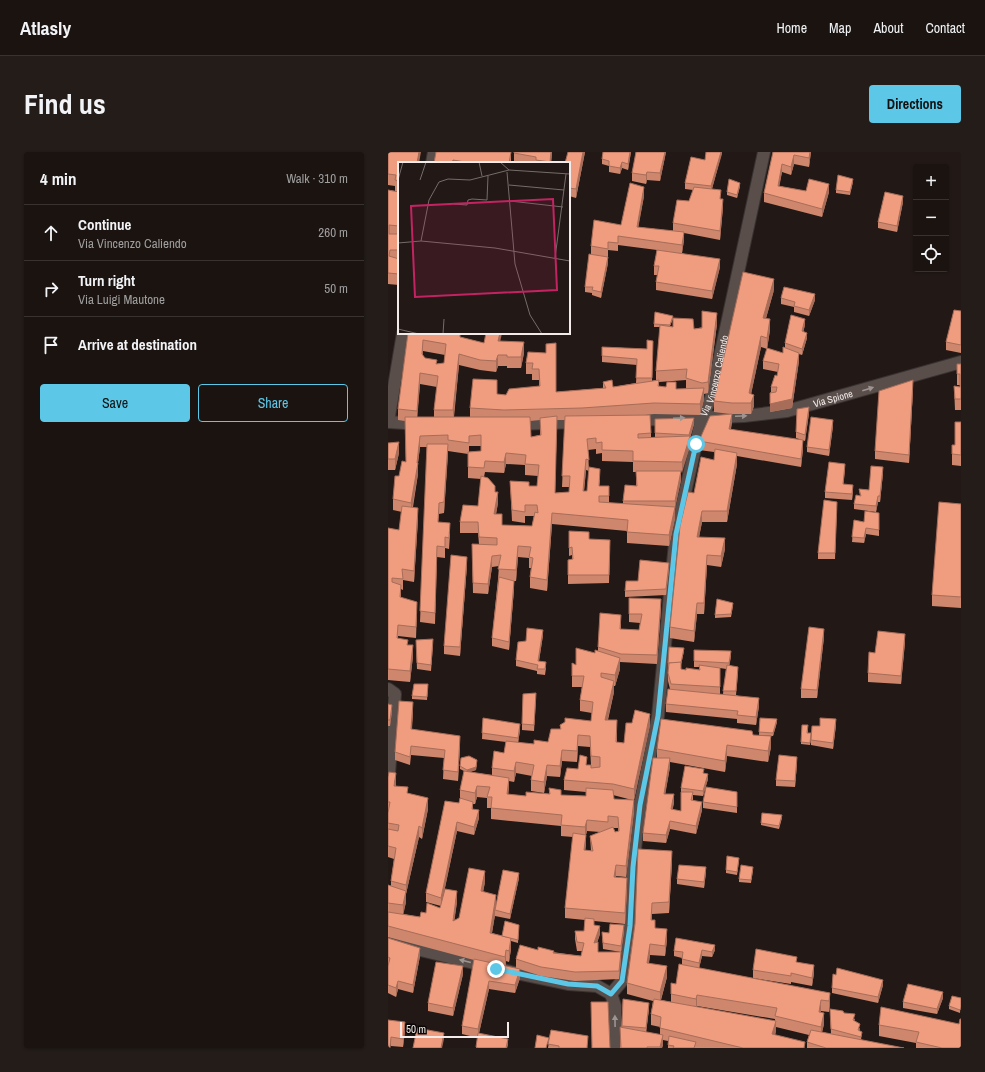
<!DOCTYPE html>
<html lang="en">
<head>
<meta charset="utf-8">
<style>
  :root { --surface:#1a1310; --page:#231c19; --text:#f1f3f6; --muted:#9f9e9f; --line:#383230; --accent:#5cc7e7 }
  body { margin:0; font-family:"Archivo Narrow",sans-serif; background:var(--page); color:var(--text) }
  .controls { position:absolute; right:12px; top:12px; display:grid; overflow:hidden; border-radius:4px; box-shadow:0 1px 3px #0004 }
  .controls button { width:36px; height:36px; display:grid; place-items:center; padding:0; border:0; border-bottom:1px solid var(--line); background:var(--surface); color:var(--text); font:20px sans-serif }
  .scale { position:absolute; left:12px; bottom:10px; width:109px; box-sizing:border-box; padding-left:4px; border:2px solid #f2ebe9; border-top:0; font-size:11px; line-height:14px; white-space:nowrap; color:#f2ebe9; -webkit-text-stroke:3px #090605; paint-order:stroke }
  .stop { position:absolute; width:12px; height:12px; margin:-9px; border:3px solid #5cc7e7; border-radius:50%; background:#fff }
  .stop.end { background:#5cc7e7; border-color:#fff; box-shadow:0 1px 4px #0008 }
  .list { margin:0; padding:0; list-style:none }
  h2 { display:flex; justify-content:space-between; align-items:center; height:52px; margin:0; padding:0 16px; font-size:17px }
  h2 small { font-size:13px; font-weight:400; color:var(--muted) }
  .list li { display:grid; grid-template-columns:26px 1fr auto; gap:12px; align-items:center; box-sizing:border-box; height:56px; padding:0 16px; border-top:1px solid var(--line) }
  .list b { display:block; font-size:15px; white-space:nowrap }
  .list p { margin:0; font-size:13px; white-space:nowrap; color:var(--muted) }
  .list em { font-size:13px; font-style:normal; color:var(--muted) }
  .actions { display:flex; gap:8px; padding:12px 16px }
  .actions a { flex:1; padding:9px 0; border:1px solid var(--accent); border-radius:4px; text-align:center; font-size:14px; color:var(--accent) }
  .actions .main { background:var(--accent); color:#111 }
  .icon { flex:none; width:22px; height:22px; fill:none; stroke:currentColor; stroke-width:2; stroke-linecap:round; stroke-linejoin:round }
  .map { position:relative; flex:none; width:573px; height:896px; overflow:hidden; border-radius:4px }
  header { display:flex; align-items:center; gap:24px; box-sizing:border-box; height:56px; padding:0 20px; background:var(--surface); border-bottom:1px solid var(--line) }
  header strong { font-size:19px }
  nav { display:flex; gap:22px; margin-inline-start:auto; font-size:14px }
  .intro { display:flex; align-items:center; justify-content:space-between; box-sizing:border-box; height:96px; padding:0 24px }
  h1 { margin:0; font-size:28px }
  .button { padding:10px 18px; border-radius:4px; background:var(--accent); color:#111; font-size:14px; font-weight:700 }
  main { display:flex; gap:24px; padding:0 24px }
  aside { flex:1; background:var(--surface); border-radius:4px; box-shadow:0 1px 3px #0004 }
  .map>svg:first-child { display:block }
</style>
</head>
<body>
<header>
<strong>Atlasly</strong>
<nav><a>Home</a><a>Map</a><a>About</a><a>Contact</a></nav>
</header>
<div class="intro"><h1>Find us</h1><a class="button">Directions</a></div>
<main>
<aside>
<h2>4 min<small>Walk · 310 m</small></h2>
<ul class="list">
<li><svg class="icon" aria-label="ahead" viewBox="0 0 24 24"><path d="M12 20V5M6 11l6-6 6 6"/></svg><div><b>Continue</b><p>Via Vincenzo Caliendo</p></div><em>260 m</em></li>
<li><svg class="icon" aria-label="right" viewBox="0 0 24 24"><path d="M7 20v-9h11M14 6l5 5-5 5"/></svg><div><b>Turn right</b><p>Via Luigi Mautone</p></div><em>50 m</em></li>
<li><svg class="icon" aria-label="arrive" viewBox="0 0 24 24"><path d="M6 21V4h12l-3 4 3 4H6"/></svg><div><b>Arrive at destination</b></div></li>
</ul>
<div class="actions"><a class="main">Save</a><a>Share</a></div>
</aside>
<div class="map">
<svg width="573" height="896" viewBox="0 0 573 896">
  <rect width="100%" height="100%" fill="#221916"/>
  <g fill="none" stroke-linecap="round" stroke-linejoin="round">
    <g stroke="#393331" stroke-width="14">
      <g id="street">
        <polyline points="44,11 46,0"/>
        <path id="s1" d="M 247,268 L 356,264 L 399,259 L 573,210"/>
        <polyline points="0,270 33,272"/>
        <polyline points="0,270 15,181"/>
        <polyline points="127,272 193,270"/>
        <polyline points="0,537 7,542 1,622"/>
        <polyline points="0,790 123,820 180,832 209,834 223,842"/>
        <path id="s2" d="M 223,842 L 234,829 L 242,774 L 245,715 L 252,653 L 270,564 L 288,381 L 314,265 L 323,246 L 376,0"/>
        <polyline points="223,842 227,854 227,896"/>
      </g>
    </g>
    <use href="#street" stroke="#594e4a" stroke-width="12"/>
  </g>
  <g fill="#ce866d" fill-rule="evenodd">
    <polygon points="0,0 11,11 11,133 0,132 0,38 7,39 7,34 0,33"/>
    <polygon points="123,0 123,11 46,11"/>
    <polygon points="126,0 164,0 163,11 133,11 126,10"/>
    <polygon points="180,0 197,0 188,46 181,44 181,11"/>
    <polygon points="243,0 240,18 234,16 232,22 221,20 221,14 214,12 214,7"/>
    <polygon points="248,0 278,0 272,29 259,28 258,32 244,29 244,21"/>
    <polygon points="334,0 324,37 333,47 335,55 332,88 296,81 296,88 294,101 332,115 324,147 268,138 268,130 270,123 266,123 266,114 269,98 230,93 230,99 220,98 220,111 213,146 204,143 204,141 197,140 197,135 203,102 203,94 233,73 256,44 250,75 285,79 285,71 301,49 305,38 297,37 297,31 317,8"/>
    <polygon points="385,0 423,0 421,15 406,12 403,23 394,20 391,34 418,39 441,40 434,65 376,50 376,41"/>
    <polygon points="465,30 462,43 448,41 448,38"/>
    <polygon points="352,34 349,46 339,43 339,40"/>
    <polygon points="515,50 509,80 490,76 490,70"/>
    <polygon points="386,138 378,166 382,178 379,197 373,195 363,242 366,254 363,262 344,262 344,270 343,277 415,297 413,315 349,304 349,312 339,370 314,370 311,385 337,397 333,415 319,413 316,462 309,462 306,490 282,486 282,475 306,341 326,308 326,300 311,298 311,289 342,262 326,260 326,249"/>
    <polygon points="393,146 427,148 421,164 406,160 406,155 393,152"/>
    <polygon points="573,159 573,201 558,198 558,190"/>
    <path d="M 285,166 L 306,177 L 329,172 L 320,241 L 316,242 L 316,247 L 312,263 L 266,262 L 257,263 L 263,281 L 263,286 L 267,285 L 267,267 L 306,272 L 302,286 L 302,294 L 293,321 L 293,328 L 287,355 L 287,366 L 281,394 L 239,391 L 239,379 L 164,372 L 159,439 L 142,436 L 142,425 L 143,416 L 141,416 L 141,406 L 130,405 L 128,429 L 126,429 L 126,437 L 121,498 L 104,494 L 104,486 L 110,427 L 111,414 L 104,415 L 100,442 L 85,441 L 84,392 L 91,392 L 90,381 L 72,381 L 72,370 L 90,354 L 93,327 L 80,326 L 80,302 L 60,299 L 56,361 L 51,362 L 50,370 L 62,382 L 61,397 L 57,396 L 57,406 L 49,405 L 47,472 L 32,470 L 39,295 L 32,295 L 30,311 L 30,322 L 25,355 L 30,367 L 26,430 L 15,428 L 15,438 L 13,437 L 13,445 L 29,460 L 28,486 L 10,484 L 10,487 L 20,493 L 25,504 L 22,530 L 0,528 L 0,376 L 11,378 L 14,360 L 5,358 L 5,347 L 11,324 L 18,310 L 17,269 L 10,268 L 10,257 L 20,181 L 72,185 L 96,191 L 112,189 L 136,201 L 133,216 L 119,216 L 119,214 L 110,214 L 108,220 L 92,218 L 71,213 L 66,265 L 82,265 L 82,256 L 109,242 L 118,243 L 151,234 L 151,228 L 144,228 L 144,222 L 138,222 L 138,211 L 140,200 L 168,240 L 215,236 L 215,230 L 225,235 L 248,231 L 249,213 L 214,210 L 214,195 L 259,197 L 265,189 L 264,229 L 268,228 L 268,219 L 272,175 L 266,175 L 266,172 ZM 285,167 L 285,175 L 282,174 ZM 35,199 L 57,203 L 56,211 L 49,212 L 37,206 L 35,204 ZM 298,228 L 298,237 L 288,237 L 271,234 L 271,230 ZM 32,232 L 49,235 L 46,258 L 46,265 L 29,265 ZM 152,268 L 152,283 L 143,285 L 142,269 ZM 169,268 L 177,268 L 174,335 L 181,335 L 181,340 L 167,341 ZM 81,294 L 93,294 L 93,299 L 81,300 ZM 208,297 L 208,302 L 214,301 L 214,309 L 245,310 L 245,320 L 248,320 L 248,334 L 235,349 L 235,352 L 221,351 L 221,334 L 211,334 L 212,328 L 201,319 L 200,298 ZM 118,312 L 137,313 L 137,323 L 150,324 L 149,334 L 141,334 L 122,329 L 124,369 L 137,371 L 137,364 L 146,364 L 144,374 L 114,373 L 108,362 L 110,351 L 107,340 L 96,325 L 97,320 L 116,321 ZM 198,318 L 201,319 L 199,339 L 196,339 Z"/>
    <polygon points="417,173 415,180 419,186 414,203 411,202 411,209 404,256 382,260 382,241 383,240 383,235 389,224 390,220 375,217 375,209 395,201 397,196 397,191"/>
    <polygon points="569,212 573,212 573,258 567,258 566,234 572,235 572,233 569,233"/>
    <polygon points="525,237 521,311 487,307 487,299"/>
    <polygon points="421,261 417,289 408,286 408,280"/>
    <polygon points="573,270 573,314 564,313 564,293 567,293"/>
    <polygon points="445,274 441,304 419,300 419,295"/>
    <polygon points="0,291 11,301 7,318 0,318"/>
    <polygon points="457,317 455,332 465,339 464,348 437,346 437,340"/>
    <polygon points="495,321 492,350 490,350 488,360 466,357 466,352 472,344 471,337 481,338"/>
    <polygon points="573,352 573,456 544,454 544,443"/>
    <polygon points="449,355 447,407 430,407 430,401"/>
    <polygon points="466,368 491,378 491,384 478,382 476,391 464,390"/>
    <polygon points="201,387 222,397 221,431 180,432 180,408 184,407 184,403 181,404 181,396"/>
    <polygon points="79,413 72,504 56,502 56,494"/>
    <polygon points="281,416 278,443 237,445 237,439 250,429"/>
    <path d="M 241,446 L 273,455 L 269,512 L 232,510 L 232,517 L 227,534 L 226,534 L 226,540 L 220,568 L 229,579 L 229,590 L 236,591 L 262,573 L 246,648 L 246,659 L 238,725 L 228,724 L 228,725 L 239,737 L 237,772 L 206,769 L 206,773 L 212,782 L 209,791 L 210,800 L 233,808 L 231,827 L 187,829 L 153,824 L 128,816 L 128,807 L 150,798 L 193,804 L 194,799 L 189,799 L 187,787 L 187,779 L 196,779 L 197,768 L 177,766 L 177,756 L 185,685 L 173,684 L 173,674 L 103,667 L 103,656 L 99,656 L 99,646 L 89,645 L 87,652 L 85,652 L 85,657 L 91,666 L 86,683 L 69,679 L 54,750 L 69,750 L 66,769 L 71,766 L 97,730 L 95,740 L 108,751 L 131,726 L 122,767 L 107,764 L 107,763 L 104,781 L 114,784 L 131,773 L 130,791 L 123,789 L 123,797 L 121,810 L 118,809 L 118,814 L 132,826 L 127,841 L 101,837 L 91,881 L 120,892 L 119,896 L 88,896 L 90,886 L 74,882 L 74,874 L 86,808 L 0,785 L 0,733 L 3,734 L 3,729 L 6,707 L 0,705 L 0,625 L 8,632 L 8,634 L 20,641 L 40,657 L 34,687 L 31,685 L 18,742 L 18,750 L 15,762 L 32,765 L 38,761 L 52,756 L 53,754 L 38,750 L 38,741 L 71,651 L 72,646 L 72,638 L 76,619 L 72,617 L 72,614 L 89,611 L 88,618 L 81,620 L 104,623 L 104,616 L 116,601 L 118,590 L 94,587 L 95,566 L 132,578 L 130,591 L 146,592 L 160,590 L 172,577 L 172,573 L 203,569 L 204,561 L 192,559 L 192,548 L 194,535 L 184,535 L 184,511 L 188,513 L 210,499 L 210,495 L 233,471 L 233,477 L 251,478 L 252,471 L 241,470 ZM 190,594 L 202,595 L 203,613 L 199,613 L 190,617 L 176,628 L 176,638 L 198,640 L 198,644 L 173,643 L 161,636 L 161,642 L 138,644 L 120,643 L 121,629 L 126,630 L 128,621 L 144,624 L 143,628 L 143,639 L 156,641 L 159,624 L 172,625 L 174,609 L 189,610 ZM 225,643 L 244,648 L 226,647 ZM 225,676 L 230,676 L 230,679 L 227,680 ZM 199,679 L 212,680 L 202,684 L 203,699 L 197,698 L 198,683 Z"/>
    <polygon points="345,454 343,465 327,466 327,463"/>
    <polygon points="155,483 151,509 158,516 157,523 149,522 149,519 128,514 128,508 138,489"/>
    <polygon points="436,485 429,546 413,546 413,537"/>
    <polygon points="28,488 45,493 43,519 29,517"/>
    <polygon points="517,490 513,532 480,530 480,521 487,501"/>
    <path d="M 306,498 L 343,504 L 341,514 L 350,521 L 348,543 L 371,554 L 368,573 L 349,571 L 349,567 L 278,560 L 278,552 L 282,537 L 280,529 L 280,511 L 296,499 L 293,513 L 293,518 L 311,518 L 311,515 L 306,515 ZM 332,516 L 338,517 L 335,542 L 332,542 Z"/>
    <polygon points="40,534 39,548 24,547 24,544"/>
    <polygon points="148,547 146,579 134,578 134,572"/>
    <polygon points="0,552 4,559 2,574 0,574"/>
    <polygon points="25,559 24,577 72,593 70,629 55,627 56,606 23,603 22,613 7,608 7,600"/>
    <polygon points="372,566 389,570 385,584 371,583"/>
    <polygon points="432,566 448,573 445,597 423,593 423,586 422,593 413,592 413,590 420,576 420,581 423,581 432,574"/>
    <polygon points="365,583 383,595 380,610 339,604 337,620 282,610 282,615 277,642 286,651 284,658 293,659 293,636 316,621 320,627 315,644 305,643 305,649 314,658 308,682 282,677 278,691 255,689 255,681 269,606 269,597"/>
    <polygon points="409,611 407,635 388,634 388,628"/>
    <polygon points="349,640 349,661 315,656 315,650"/>
    <polygon points="394,666 391,677 373,673 373,671"/>
    <polygon points="351,709 349,723 338,721 338,718"/>
    <path d="M 284,710 L 281,761 L 264,762 L 264,768 L 267,776 L 279,788 L 277,804 L 262,803 L 261,811 L 279,825 L 273,848 L 283,850 L 283,842 L 288,832 L 294,813 L 294,806 L 286,804 L 286,799 L 288,786 L 327,798 L 324,805 L 314,804 L 311,816 L 442,841 L 442,852 L 441,860 L 433,859 L 433,861 L 436,872 L 434,880 L 443,882 L 442,857 L 456,861 L 467,867 L 466,869 L 472,877 L 471,879 L 474,880 L 473,888 L 516,896 L 419,896 L 419,890 L 421,883 L 388,875 L 387,883 L 417,896 L 280,896 L 280,889 L 275,888 L 274,896 L 232,896 L 235,847 L 261,857 L 258,880 L 272,883 L 272,875 L 263,873 L 263,862 L 265,849 L 239,842 L 239,831 L 247,772 ZM 309,854 L 387,867 L 387,869 L 309,855 Z"/>
    <polygon points="365,718 363,731 351,730 351,727"/>
    <polygon points="318,720 316,736 289,732 289,727"/>
    <polygon points="236,779 233,800 215,797 214,780 221,781"/>
    <polygon points="0,786 32,804 25,841 10,837 8,845 0,841"/>
    <polygon points="409,810 426,821 424,834 403,830 403,832 365,826 365,818"/>
    <polygon points="75,822 65,864 40,859 40,851"/>
    <polygon points="448,823 495,833 490,851 444,841 444,836"/>
    <polygon points="555,846 549,862 515,856 515,850"/>
    <polygon points="573,846 572,861 561,857 561,854"/>
    <polygon points="0,868 17,879 15,895 3,894"/>
    <polygon points="571,872 573,896 528,896 528,891 491,884 491,873"/>
    <polygon points="161,889 200,896 160,896"/>
  </g>
  <g fill="#a76d59">
    <polygon points="31,0 33,0 31,11 29,11"/>
    <polygon points="163,0 164,0 164,3 163,11 162,11"/>
    <polygon points="195,0 197,0 188,46 188,37"/>
    <polygon points="242,0 243,0 240,18 240,12"/>
    <polygon points="277,0 278,0 272,29 272,21"/>
    <polygon points="333,0 334,0 334,2 323,40 323,34"/>
    <polygon points="422,0 423,0 421,15 421,6"/>
    <polygon points="406,3 406,12 403,23 403,15"/>
    <polygon points="234,10 234,16 232,22 232,16"/>
    <polygon points="394,12 394,20 390,42 390,34"/>
    <polygon points="259,20 259,28 258,32 258,23"/>
    <polygon points="352,31 352,34 349,46 349,43"/>
    <polygon points="441,32 441,40 434,65 434,57"/>
    <polygon points="256,35 256,44 249,83 249,75"/>
    <polygon points="515,44 515,50 509,80 509,74"/>
    <polygon points="335,47 335,55 332,88 332,79"/>
    <polygon points="296,80 296,88 294,101 294,93"/>
    <polygon points="220,105 220,111 213,146 213,140"/>
    <polygon points="332,107 332,115 324,147 324,139"/>
    <polygon points="386,127 386,138 375,177 375,166"/>
    <polygon points="427,142 427,148 421,164 421,158"/>
    <polygon points="329,161 329,172 320,241 320,230"/>
    <polygon points="382,167 382,178 379,197 379,186"/>
    <polygon points="417,167 417,173 414,185 414,179"/>
    <polygon points="112,181 114,181 110,200 110,189"/>
    <polygon points="419,181 419,186 414,203 414,197"/>
    <polygon points="373,184 373,195 361,252 361,241"/>
    <polygon points="35,188 35,199 34,213 34,202"/>
    <polygon points="136,190 136,201 133,216 133,205"/>
    <polygon points="411,201 411,209 404,256 382,260 382,252"/>
    <polygon points="71,202 71,213 65,269 65,258"/>
    <polygon points="110,203 110,214 108,220 108,209"/>
    <polygon points="32,221 32,232 29,270 29,259"/>
    <polygon points="525,228 525,237 521,311 521,303"/>
    <polygon points="316,236 316,247 312,263 312,252"/>
    <polygon points="366,243 366,254 363,262 363,251"/>
    <polygon points="421,255 421,261 417,289 417,283"/>
    <polygon points="344,262 344,270 341,285 341,277"/>
    <polygon points="306,266 306,272 302,286 302,294 294,321 294,310 301,283"/>
    <polygon points="445,268 445,274 441,304 441,298"/>
    <polygon points="32,284 32,295 29,318 30,311 30,322 23,362 23,351"/>
    <polygon points="415,288 415,297 413,315 413,307"/>
    <polygon points="11,290 11,301 7,318 7,307"/>
    <polygon points="60,292 60,303 56,361 56,350"/>
    <polygon points="118,301 118,312 116,321 116,310"/>
    <polygon points="349,301 349,312 339,370 339,359"/>
    <polygon points="198,307 198,318 195,349 195,339"/>
    <polygon points="457,312 457,317 455,338 455,332"/>
    <polygon points="495,315 495,321 492,350 492,344"/>
    <polygon points="293,319 293,328 287,357 287,349"/>
    <polygon points="465,333 465,339 464,348 464,342"/>
    <polygon points="110,340 110,351 106,373 106,362"/>
    <polygon points="490,344 490,350 488,360 488,354"/>
    <polygon points="287,355 287,366 281,394 281,383"/>
    <polygon points="30,356 30,367 26,430 26,419"/>
    <polygon points="314,359 314,370 309,396 309,385"/>
    <polygon points="164,361 164,372 159,439 159,428"/>
    <polygon points="478,376 478,382 476,391 476,386"/>
    <polygon points="337,386 337,397 333,415 333,404"/>
    <polygon points="130,394 130,405 128,429 128,418"/>
    <polygon points="319,403 319,413 316,462 316,451"/>
    <polygon points="104,404 104,415 100,442 100,432"/>
    <polygon points="79,405 79,413 72,504 72,495"/>
    <polygon points="281,411 281,416 278,443 278,437"/>
    <polygon points="126,429 126,437 121,498 121,490"/>
    <polygon points="273,447 273,455 269,512 269,503"/>
    <polygon points="309,451 309,462 306,490 306,479"/>
    <polygon points="436,477 436,485 429,546 429,538"/>
    <polygon points="155,478 155,483 150,515 150,509"/>
    <polygon points="517,482 517,490 513,532 513,524"/>
    <polygon points="25,493 25,504 22,530 22,519"/>
    <polygon points="343,499 343,504 341,517 341,511"/>
    <polygon points="232,506 232,517 227,534 227,523"/>
    <polygon points="226,529 226,540 217,579 217,568"/>
    <polygon points="371,546 371,554 368,573 368,565"/>
    <polygon points="25,550 25,559 23,585 23,577"/>
    <polygon points="4,553 4,559 2,574 2,568"/>
    <polygon points="262,562 262,573 246,648 246,637"/>
    <polygon points="389,567 389,570 385,584 385,581"/>
    <polygon points="448,567 448,573 445,597 445,591"/>
    <polygon points="132,572 132,578 130,592 130,586"/>
    <polygon points="190,583 190,594 189,610 189,599"/>
    <polygon points="72,584 72,593 70,629 70,620"/>
    <polygon points="383,584 383,595 380,610 380,599"/>
    <polygon points="339,593 339,604 337,620 337,609"/>
    <polygon points="174,598 174,609 172,625 172,614"/>
    <polygon points="409,605 409,611 407,635 407,629"/>
    <polygon points="282,606 282,615 276,650 276,642"/>
    <polygon points="89,608 88,618 79,621 79,618"/>
    <polygon points="128,610 128,621 126,630 126,619"/>
    <polygon points="159,613 159,624 156,641 156,630"/>
    <polygon points="8,621 8,632 6,645 6,634"/>
    <polygon points="320,622 320,627 315,644 315,639"/>
    <polygon points="121,626 121,637 119,653 119,642"/>
    <polygon points="89,634 89,645 87,652 87,641"/>
    <polygon points="286,642 286,651 283,666 283,657"/>
    <polygon points="40,646 40,657 34,687 34,676"/>
    <polygon points="246,648 246,659 238,725 238,714"/>
    <polygon points="314,650 314,658 308,682 308,674"/>
    <polygon points="91,658 91,666 86,683 86,675"/>
    <polygon points="199,668 199,679 197,686 197,675"/>
    <polygon points="282,669 282,677 278,691 278,683"/>
    <polygon points="69,670 69,679 53,754 53,746"/>
    <polygon points="31,674 31,685 18,742 18,750 15,764 15,753 18,741 18,733"/>
    <polygon points="198,683 198,694 196,709 196,698"/>
    <polygon points="284,699 284,710 281,761 281,750"/>
    <polygon points="228,713 228,724 226,736 226,725"/>
    <polygon points="318,715 318,720 316,736 316,730"/>
    <polygon points="97,719 97,730 93,750 93,739"/>
    <polygon points="131,721 131,726 122,767 122,762"/>
    <polygon points="239,726 239,737 237,772 237,761"/>
    <polygon points="69,739 69,750 65,780 65,769"/>
    <polygon points="108,743 108,754 107,758 107,763 102,792 102,781"/>
    <polygon points="264,751 264,762 263,779 263,768"/>
    <polygon points="236,773 236,779 233,800 233,794"/>
    <polygon points="212,774 212,782 206,799 206,791"/>
    <polygon points="279,777 279,788 277,804 277,794"/>
    <polygon points="123,786 123,797 121,810 121,799"/>
    <polygon points="262,792 262,803 259,822 259,811"/>
    <polygon points="327,793 327,798 324,805 324,800"/>
    <polygon points="32,796 32,804 25,841 25,833"/>
    <polygon points="118,798 118,809 117,816 117,805"/>
    <polygon points="314,798 314,804 311,817 311,811"/>
    <polygon points="233,800 233,808 231,827 231,819"/>
    <polygon points="426,813 426,821 424,834 424,826"/>
    <polygon points="75,814 75,822 65,864 65,856"/>
    <polygon points="279,814 279,825 272,851 272,840"/>
    <polygon points="132,817 132,826 127,841 127,833"/>
    <polygon points="495,828 495,833 490,851 490,845"/>
    <polygon points="10,829 10,837 8,845 8,836"/>
    <polygon points="101,829 101,837 90,886 90,877"/>
    <polygon points="555,840 555,846 549,862 549,857"/>
    <polygon points="442,841 442,852 441,860 441,849"/>
    <polygon points="309,843 309,854 308,858 308,847"/>
    <polygon points="433,848 433,859 431,871 431,860"/>
    <polygon points="261,851 261,857 258,882 258,876"/>
    <polygon points="436,861 436,872 433,885 433,875"/>
    <polygon points="388,869 388,880 384,893 384,882"/>
    <polygon points="17,870 17,879 15,895 15,887"/>
    <polygon points="56,881 56,887 54,896 53,896"/>
    <polygon points="275,883 275,894 274,896 272,896"/>
    <polygon points="120,887 120,892 119,896 118,896"/>
  </g>
  <g fill="#ef9c7f" stroke="#a76d59" fill-rule="evenodd">
    <polygon points="0,0 31,0 29,11 11,11 11,29 7,28 8,23 0,22"/>
    <polygon points="48,0 123,0 121,11 83,11 65,8 64,11 46,11"/>
    <polygon points="126,0 163,0 162,10 148,8 148,5 126,1"/>
    <polygon points="180,0 195,0 188,37 181,36 181,11 177,11"/>
    <polygon points="215,0 242,0 240,12 234,10 232,16 221,14 221,9 214,7"/>
    <polygon points="248,0 277,0 272,21 259,20 258,23 244,21"/>
    <polygon points="318,0 333,0 323,34 297,31 303,5 317,8"/>
    <polygon points="385,0 422,0 421,6 406,3 403,15 394,12 390,34 418,39 421,27 441,32 434,57 376,41"/>
    <polygon points="450,23 465,27 462,40 448,38"/>
    <polygon points="341,27 352,31 349,43 339,40"/>
    <polygon points="242,31 256,35 249,75 296,80 294,93 230,84 230,91 220,90 220,97 203,94 206,68 233,73"/>
    <polygon points="306,35 333,38 332,47 335,47 332,79 285,71 289,48 301,49"/>
    <polygon points="0,38 11,40 11,74 1,73 1,82 11,82 11,98 2,98 1,104 11,107 11,122 0,121"/>
    <polygon points="497,40 515,44 509,74 490,70"/>
    <polygon points="269,98 332,107 324,139 268,130 271,114 266,114"/>
    <polygon points="201,102 220,105 213,140 204,138 205,135 197,135"/>
    <polygon points="355,120 386,127 375,166 382,167 379,186 373,184 361,241 366,243 363,251 344,251 326,249"/>
    <polygon points="396,135 427,142 421,158 406,154 407,150 393,146"/>
    <polygon points="566,158 573,159 573,193 558,190"/>
    <polygon points="314,159 329,161 320,230 314,231 298,226 299,217 268,219 272,173 285,175 285,166 305,167 306,177 314,176"/>
    <polygon points="267,160 285,164 282,173 266,172"/>
    <polygon points="403,163 417,167 414,179 419,181 414,197 397,191"/>
    <path d="M 20,181 L 72,181 L 72,185 L 96,191 L 98,181 L 112,181 L 110,189 L 136,190 L 133,205 L 119,205 L 119,203 L 110,203 L 108,209 L 92,208 L 71,202 L 65,258 L 46,258 L 50,224 L 32,221 L 29,259 L 10,257 ZM 35,188 L 58,192 L 56,211 L 48,212 L 49,208 L 37,206 L 34,202 Z"/>
    <polygon points="259,188 265,189 264,226 248,226 249,207 214,204 214,195 259,197"/>
    <polygon points="168,191 168,240 218,236 215,230 224,228 225,235 271,228 270,234 278,235 279,230 288,230 288,237 316,236 312,252 266,251 194,256 116,258 82,256 85,227 109,228 109,242 118,243 121,237 152,234 151,217 144,217 145,211 138,211 140,200 158,201 158,192"/>
    <polygon points="395,195 411,201 404,247 382,252 382,241 388,240 389,235 383,235 387,223 389,224 391,212 375,209 379,196 395,201"/>
    <polygon points="569,212 573,212 573,247 567,247 566,234 572,235 572,222 569,222"/>
    <polygon points="525,228 521,303 487,299 491,239"/>
    <polygon points="421,255 417,283 408,280 409,257"/>
    <polygon points="344,262 341,277 415,288 413,307 311,289 322,264"/>
    <polygon points="262,263 263,281 250,282 250,286 302,284 294,310 245,309 245,299 214,298 214,290 208,291 208,286 199,287 201,308 198,307 195,339 199,339 201,315 212,317 211,334 221,334 221,344 211,344 211,350 287,355 281,383 239,380 240,368 164,361 159,428 142,425 145,406 141,405 143,395 130,394 128,418 110,417 113,403 104,404 100,432 85,431 84,392 109,393 109,386 91,385 90,370 72,370 75,353 90,354 93,324 100,326 107,334 107,340 110,340 106,362 114,362 114,373 144,374 147,360 150,361 149,353 137,353 137,360 124,358 122,329 141,330 141,334 149,334 151,313 137,312 138,303 118,301 116,310 97,309 96,316 80,315 80,300 93,299 93,283 81,284 81,291 60,288 60,283 32,284 29,311 30,311 23,351 5,347 7,324 11,324 14,309 18,310 17,265 142,265 143,285 153,283 152,266 169,264 167,341 181,340 182,324 174,324 177,264"/>
    <polygon points="423,265 445,268 441,298 419,295"/>
    <polygon points="306,266 301,283 267,281 267,267"/>
    <polygon points="567,270 573,270 573,303 564,302 564,293 567,293"/>
    <polygon points="11,290 7,307 0,307 0,291"/>
    <polygon points="39,292 60,292 56,350 51,351 50,370 62,371 61,386 57,385 57,395 49,394 47,461 32,459"/>
    <polygon points="327,297 349,301 339,359 314,359 309,385 337,386 333,404 319,403 316,451 309,451 306,479 282,475 292,374 300,340 306,341 313,305 326,308"/>
    <polygon points="441,310 457,312 455,332 465,333 464,342 437,340"/>
    <polygon points="483,314 495,315 492,344 490,344 488,354 466,352 468,343 473,344 471,337 481,338"/>
    <polygon points="248,319 293,319 287,349 235,349 237,333 249,334"/>
    <polygon points="436,348 449,350 447,401 430,401"/>
    <polygon points="551,350 573,352 573,445 544,443"/>
    <polygon points="14,354 30,356 26,419 14,417 15,427 4,426 4,430 13,433 12,445 29,450 28,475 10,473 9,486 20,488 19,493 25,493 22,519 0,517 0,376 11,378"/>
    <polygon points="477,359 491,361 491,378 478,376 476,386 464,385 466,368 476,370"/>
    <polygon points="181,379 201,380 201,387 222,388 221,423 180,423 180,408 185,407 184,395 181,396"/>
    <polygon points="63,403 79,405 72,495 56,494"/>
    <polygon points="252,408 281,411 278,437 237,439 238,429 250,429"/>
    <polygon points="111,425 126,429 121,490 104,486"/>
    <polygon points="241,446 273,447 269,503 233,502 210,495 212,461 233,463 232,477 251,478 254,462 241,462"/>
    <polygon points="329,447 345,451 343,462 327,463"/>
    <polygon points="421,475 436,477 429,538 413,537"/>
    <polygon points="139,476 155,478 150,509 158,510 157,517 149,517 150,513 128,508 130,490 138,489"/>
    <polygon points="490,479 517,482 513,524 480,521 481,500 487,501"/>
    <polygon points="45,487 43,513 29,511 28,488"/>
    <polygon points="281,495 296,496 293,511 280,511"/>
    <polygon points="188,496 207,501 207,498 232,506 227,523 213,521 213,525 226,529 217,568 229,568 228,590 236,591 238,571 244,571 247,558 262,562 246,637 225,632 176,628 179,616 190,617 192,603 199,605 198,613 203,613 203,616 212,615 212,605 203,604 202,584 190,583 189,599 174,598 172,614 159,613 156,630 143,628 146,613 128,610 126,619 104,616 106,599 116,601 118,589 146,592 146,588 160,590 163,577 173,577 172,573 177,570 177,566 203,569 205,550 192,548 196,524 184,524 184,511 188,513"/>
    <polygon points="306,498 343,499 341,511 306,509"/>
    <polygon points="293,510 293,517 298,518 298,516 312,518 311,513 332,516 332,535 283,532 280,521 281,511"/>
    <polygon points="339,513 350,515 348,539 335,539"/>
    <polygon points="26,532 40,532 39,545 24,544"/>
    <polygon points="280,537 371,546 368,565 349,563 350,559 278,552"/>
    <polygon points="148,541 146,573 134,572 135,542"/>
    <polygon points="11,549 25,550 23,577 72,584 70,620 55,618 57,598 23,594 22,605 7,600"/>
    <polygon points="0,552 4,553 2,568 0,568"/>
    <polygon points="95,566 132,572 130,586 94,581"/>
    <polygon points="372,566 389,567 385,581 371,580"/>
    <polygon points="432,566 448,567 445,591 423,588 424,574 432,574"/>
    <polygon points="273,567 364,579 365,583 383,584 380,599 339,593 337,609 269,597"/>
    <polygon points="414,573 420,573 419,581 423,581 422,591 413,590"/>
    <polygon points="391,603 409,605 407,629 388,628"/>
    <polygon points="81,604 89,608 88,615 79,618 72,614 73,606"/>
    <polygon points="265,606 282,606 276,642 286,642 283,657 293,659 293,640 305,640 303,648 314,650 308,674 282,669 278,683 255,681"/>
    <polygon points="297,614 316,617 315,621 320,622 315,639 293,636"/>
    <polygon points="76,619 121,626 119,642 138,644 138,640 162,642 161,636 173,638 173,643 198,644 198,636 225,638 226,647 246,648 238,714 228,713 226,725 239,726 237,761 177,756 185,681 198,683 196,698 205,699 202,684 225,675 227,680 231,679 230,665 220,664 220,670 199,668 197,675 173,673 174,663 103,656 104,645 99,645 102,635 89,634 87,641 72,638"/>
    <polygon points="1,620 8,621 6,634 20,635 19,641 40,646 34,676 31,674 18,733 3,729 8,696 0,694 0,677 10,679 11,673 0,671 0,661 2,650 0,650 0,625"/>
    <polygon points="318,635 349,640 349,655 315,650"/>
    <polygon points="72,646 85,650 84,657 91,658 86,675 69,670 53,746 38,741 57,649 71,651"/>
    <polygon points="374,661 394,663 391,674 373,671"/>
    <polygon points="250,697 284,699 281,750 264,751 263,768 267,768 267,776 279,777 277,794 262,792 259,811 279,814 272,840 239,831 247,772"/>
    <polygon points="339,704 351,706 349,720 338,718"/>
    <polygon points="291,713 318,715 316,730 289,727"/>
    <polygon points="353,713 365,715 363,728 351,727"/>
    <polygon points="81,716 97,719 93,739 108,743 102,781 123,786 121,799 118,798 117,805 0,774 0,760 32,765 33,760 38,761 39,751 52,756 57,737 69,739 65,769 71,766"/>
    <polygon points="115,718 131,721 122,762 107,758"/>
    <polygon points="0,733 18,739 15,753 0,751"/>
    <polygon points="197,766 206,767 206,773 212,774 206,791 210,790 210,800 233,800 231,819 187,820 153,815 128,807 132,793 150,798 150,795 166,799 165,801 193,804 196,791 189,790 187,779 196,779"/>
    <polygon points="117,769 131,773 130,788 114,784"/>
    <polygon points="222,772 236,773 233,794 215,791 214,780 221,781"/>
    <polygon points="0,786 32,796 25,833 10,829 8,836 0,833 0,814 2,806 0,805"/>
    <polygon points="288,786 327,793 324,800 314,798 311,811 294,807 295,800 286,799"/>
    <polygon points="368,797 409,805 408,810 426,813 424,826 403,821 403,824 365,818"/>
    <polygon points="86,807 132,817 127,833 101,829 90,877 74,874"/>
    <polygon points="48,810 75,814 65,856 40,851"/>
    <polygon points="291,812 442,841 441,849 433,848 431,860 436,861 433,875 387,864 389,856 309,843 308,847 283,842 283,831 288,832"/>
    <polygon points="449,816 495,828 490,845 444,836 445,822 448,823"/>
    <polygon points="520,832 555,840 549,857 515,850"/>
    <polygon points="564,844 573,846 573,855 572,858 561,854"/>
    <polygon points="235,847 261,851 258,876 234,874"/>
    <polygon points="266,847 388,869 384,882 417,890 416,896 355,896 272,876 273,865 263,862"/>
    <polygon points="203,850 220,850 222,896 204,896"/>
    <polygon points="493,855 571,872 572,867 573,867 573,896 554,896 528,890 531,880 491,873"/>
    <polygon points="442,857 455,859 456,861 467,862 465,868 472,872 470,878 474,880 473,885 443,877"/>
    <polygon points="0,868 17,870 15,887 3,885 2,896 0,896"/>
    <polygon points="232,875 275,883 272,895 259,895 259,896 233,896"/>
    <polygon points="29,876 56,881 53,896 25,896"/>
    <polygon points="163,878 200,884 199,896 171,896 171,894 160,892"/>
    <polygon points="423,878 516,896 438,896 419,890"/>
    <polygon points="90,881 120,887 118,896 90,896 88,895"/>
    <polygon points="149,883 161,886 158,896 147,896"/>
    <polygon points="281,884 308,890 306,896 285,896 286,894 280,893"/>
  </g>
  <defs><path id="oneway-solid" d="M-6-.8H1V-3.2L6.5 0L1 3.2V.8H-6Z"/></defs>
  <g fill="#9e9592">
    <use href="#oneway-solid" transform="translate(480 237) rotate(-17)"/>
    <use href="#oneway-solid" transform="translate(353 264) rotate(-3)"/>
    <use href="#oneway-solid" transform="translate(291 266) rotate(-2)"/>
    <use href="#oneway-solid" transform="translate(77 809) rotate(-166)"/>
    <use href="#oneway-solid" transform="translate(227 869) rotate(-91)"/>
  </g>
  <g fill="none" stroke-linecap="round" stroke-linejoin="round">
    <polyline stroke="#5cc7e7" stroke-width="5" points="108,817 180,832 209,834 223,842 234,829 242,774 245,715 252,653 270,564 288,382 308,292"/>
  </g>
  <g text-anchor="middle" stroke-width="4" stroke-linejoin="round" paint-order="stroke">
    <g font-size="10" fill="#f2ebe9" stroke="#090605">
      <text dy="4" stroke="none"><textPath href="#s2" startOffset="631">Via Vincenzo Caliendo</textPath></text>
      <text dy="4" stroke="none"><textPath href="#s1" startOffset="200">Via Spione</textPath></text>
    </g>
  </g>
  <g transform="translate(10 10)">
    <rect width="172" height="172" fill="#221916"/>
    <path fill="none" stroke="#756d6a" stroke-width="1" d="M 81,0 L 84,14M 102,0 L 111,8M 111,8 L 172,12M 109,10 L 117,102 L 132,153 L 144,172M 0,18 L 5,0M 22,18 L 28,0M 111,23 L 166,28M 112,39 L 165,45M 56,42 L 69,43 L 70,38 L 74,37 L 89,38 L 90,14M 23,79 L 31,38 L 41,20 L 50,17 L 72,18 L 111,8M 0,81 L 23,79 L 97,86 L 172,99M 157,96 L 168,12M 0,167 L 21,172M 45,172 L 46,157"/>
    <path fill="#c42362" fill-opacity="0.15" stroke="#c42362" stroke-width="2" d="M 155,37 L 159,128 L 17,135 L 13,44 Z"/>
    <rect width="172" height="172" fill="none" stroke="#f2ebe9" stroke-width="2"/>
  </g>
</svg>
<div class="controls">
<button>+</button>
<button>−</button>
<button><svg class="icon" aria-label="locate" viewBox="0 0 24 24"><circle cx="12" cy="12" r="6"/><path d="M12 2v4M12 18v4M2 12h4M18 12h4"/></svg></button>
</div>
<div class="scale">50 m</div>
<div class="stop" style="left:308px;top:292px"></div>
<div class="stop end" style="left:108px;top:817px"></div>
</div>
</main>
</body>
</html>
